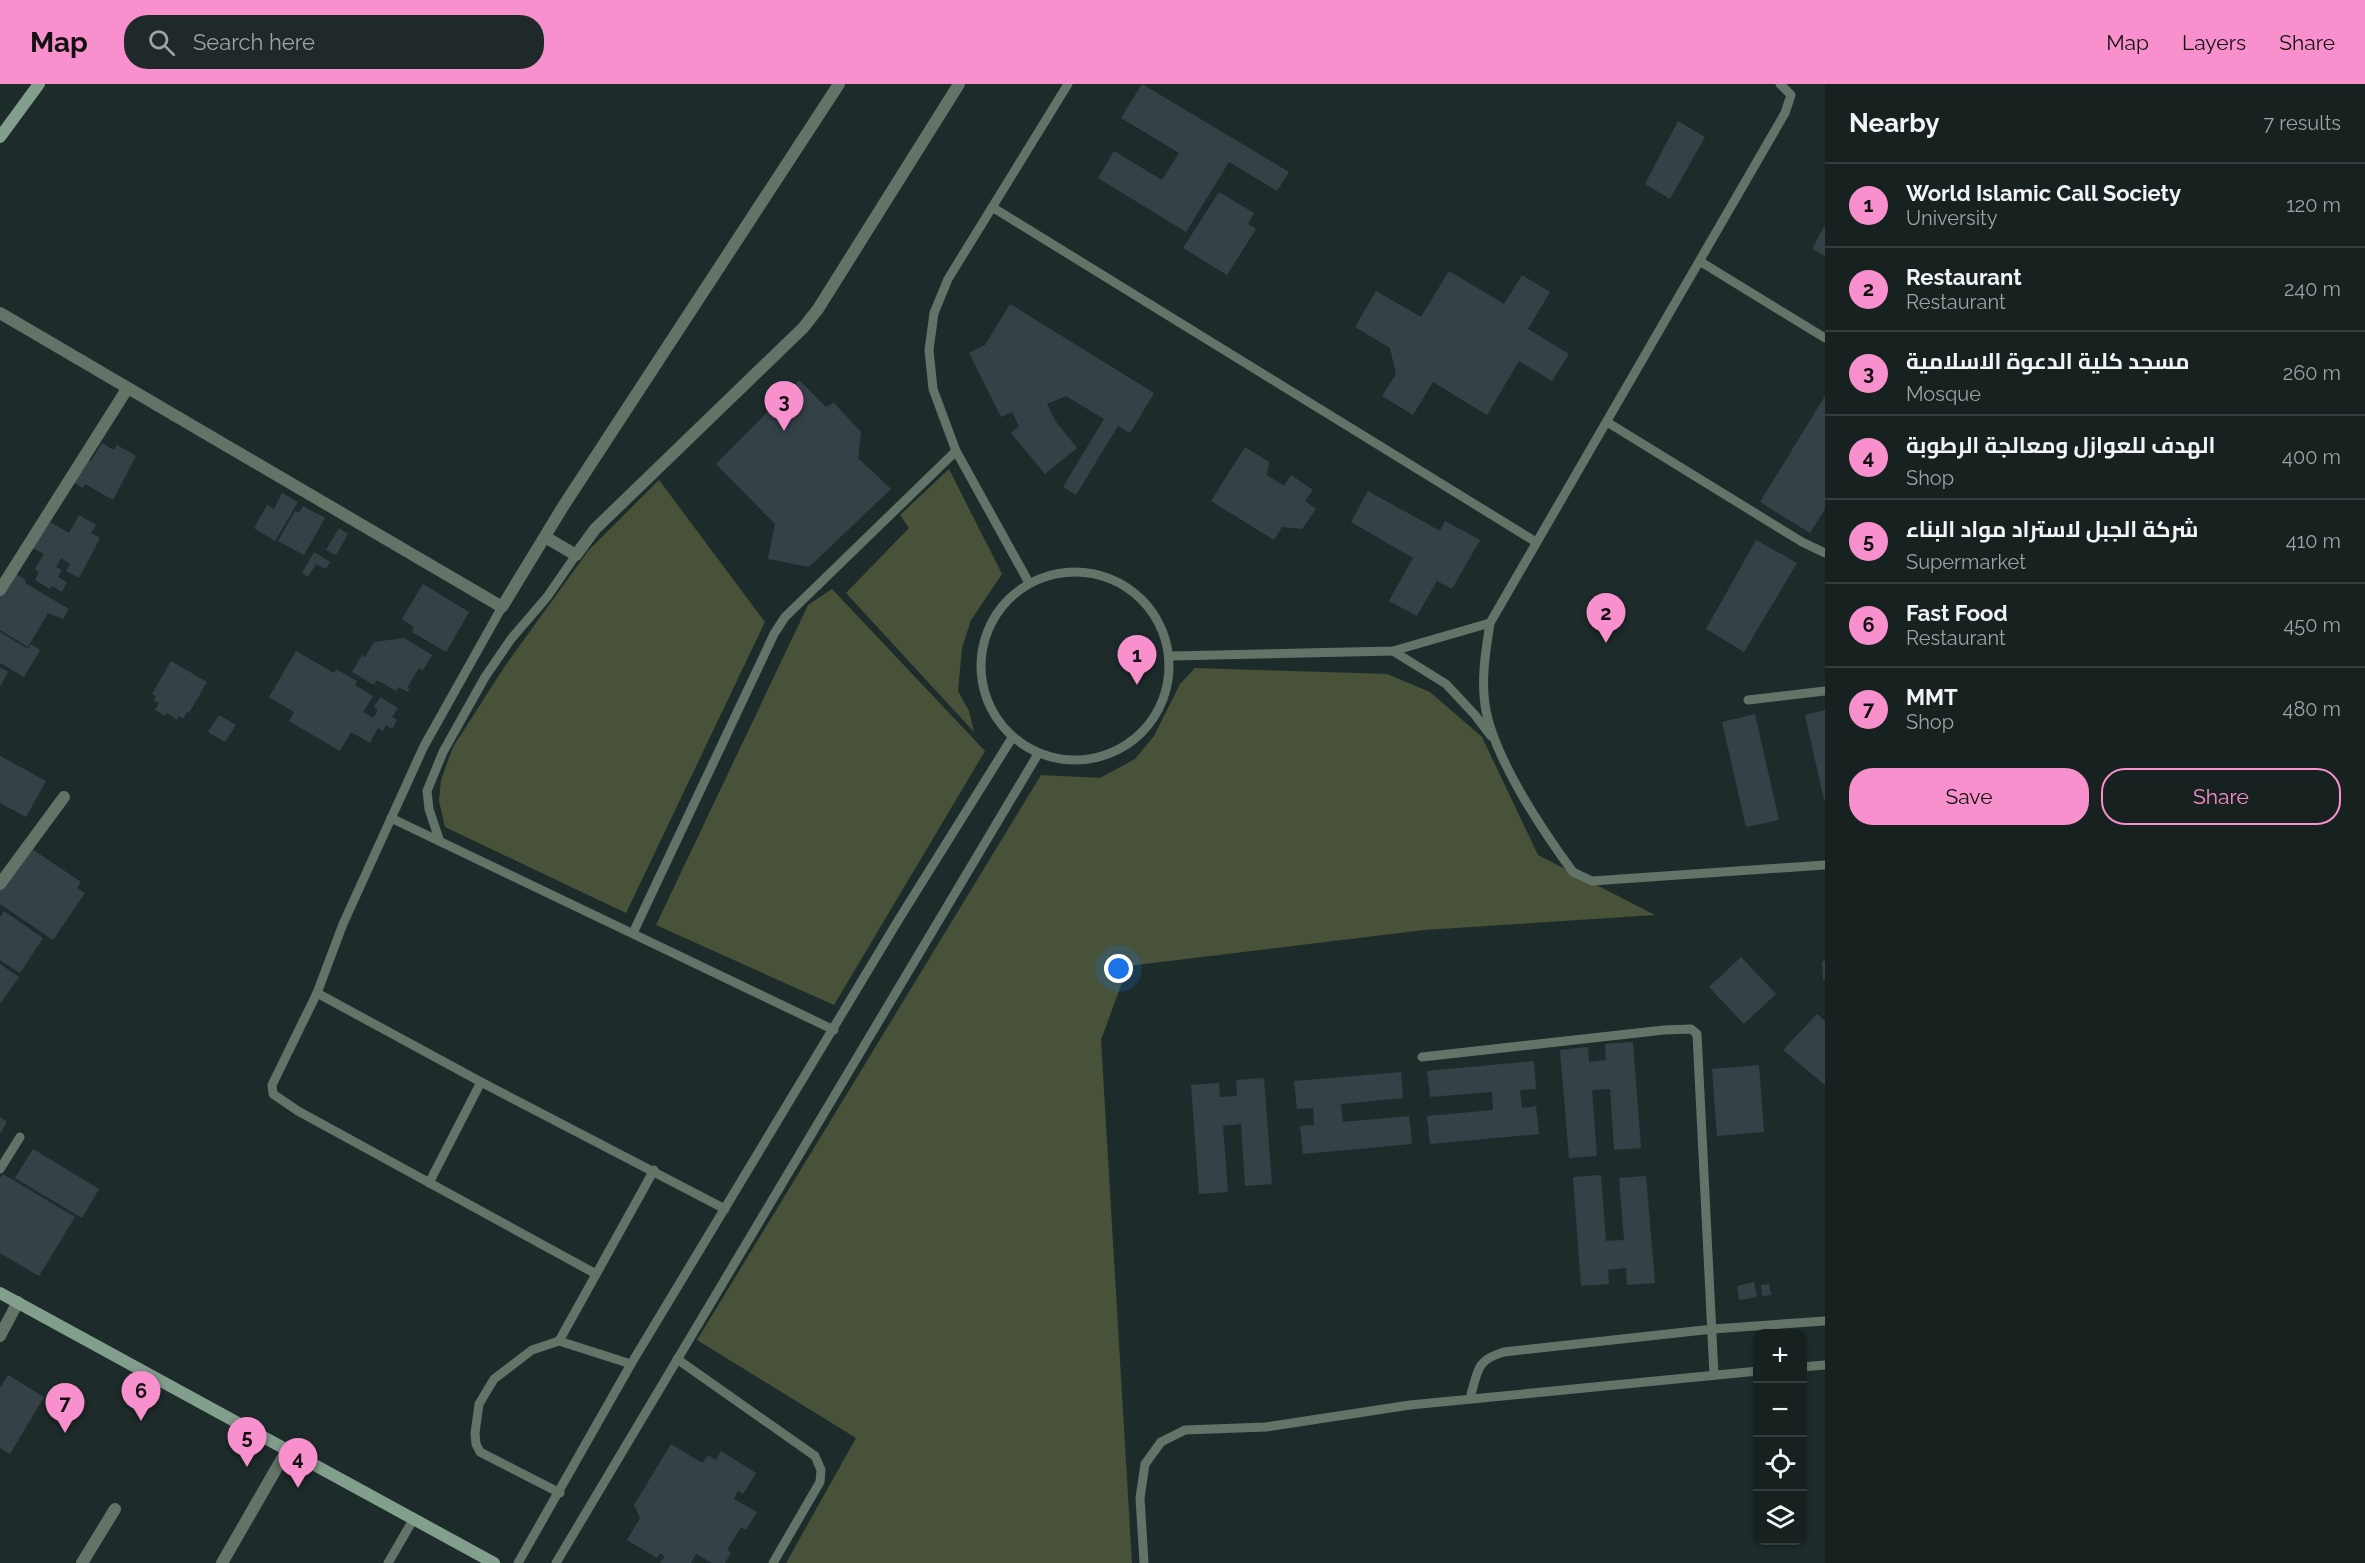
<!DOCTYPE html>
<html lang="en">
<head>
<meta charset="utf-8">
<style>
  :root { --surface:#162120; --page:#1f2929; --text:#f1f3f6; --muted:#9ea3a5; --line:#353e3e; --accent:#f790cd }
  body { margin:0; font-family:Raleway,Cairo,sans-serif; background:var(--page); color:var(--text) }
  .controls { position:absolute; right:18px; bottom:18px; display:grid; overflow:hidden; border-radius:12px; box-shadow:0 2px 4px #0004 }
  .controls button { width:54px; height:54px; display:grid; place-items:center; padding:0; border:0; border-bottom:2px solid var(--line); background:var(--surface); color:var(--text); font:30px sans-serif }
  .you { position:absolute; left:1119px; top:885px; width:21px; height:21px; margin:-15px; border:4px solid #fff; border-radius:50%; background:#1a73e8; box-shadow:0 0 0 9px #1a73e833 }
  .badge { display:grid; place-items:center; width:39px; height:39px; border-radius:50%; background:var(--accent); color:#111; font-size:20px; font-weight:700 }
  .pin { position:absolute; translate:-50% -50px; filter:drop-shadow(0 2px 3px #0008) }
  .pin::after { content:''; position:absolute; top:32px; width:21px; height:18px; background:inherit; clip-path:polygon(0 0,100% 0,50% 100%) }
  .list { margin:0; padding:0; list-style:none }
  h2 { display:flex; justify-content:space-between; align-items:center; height:78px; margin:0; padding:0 24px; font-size:26px }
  h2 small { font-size:20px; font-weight:400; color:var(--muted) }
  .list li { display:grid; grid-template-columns:39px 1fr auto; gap:18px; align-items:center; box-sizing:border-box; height:84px; padding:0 24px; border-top:2px solid var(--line) }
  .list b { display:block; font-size:22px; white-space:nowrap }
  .list p { margin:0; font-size:20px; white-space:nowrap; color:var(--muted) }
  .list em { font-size:20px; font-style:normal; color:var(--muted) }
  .actions { display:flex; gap:12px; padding:18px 24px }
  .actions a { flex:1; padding:14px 0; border:2px solid var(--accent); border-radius:24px; text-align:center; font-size:21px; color:var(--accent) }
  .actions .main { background:var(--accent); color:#111 }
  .icon { flex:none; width:33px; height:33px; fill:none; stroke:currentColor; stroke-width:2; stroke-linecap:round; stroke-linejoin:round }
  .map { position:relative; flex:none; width:1825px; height:1479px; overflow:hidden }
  header { display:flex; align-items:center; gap:36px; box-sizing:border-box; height:84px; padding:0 30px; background:var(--accent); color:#111 }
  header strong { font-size:28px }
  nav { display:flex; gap:33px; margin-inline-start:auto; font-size:21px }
  .search { width:420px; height:54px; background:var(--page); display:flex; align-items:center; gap:15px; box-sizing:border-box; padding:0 21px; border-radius:24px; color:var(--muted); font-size:22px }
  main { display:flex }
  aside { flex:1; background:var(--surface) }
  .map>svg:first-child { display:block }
</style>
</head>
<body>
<header>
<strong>Map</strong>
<div class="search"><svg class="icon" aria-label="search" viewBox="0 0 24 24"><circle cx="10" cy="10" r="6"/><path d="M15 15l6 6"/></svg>Search here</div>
<nav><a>Map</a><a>Layers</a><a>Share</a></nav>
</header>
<main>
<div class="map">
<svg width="1825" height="1479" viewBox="0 0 1825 1479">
  <rect width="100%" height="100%" fill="#1d2c2b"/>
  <g fill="#485239">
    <polygon points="949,385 1002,490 971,536 962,564 958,607 969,627 974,648 846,509 909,444 900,431"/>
    <polygon points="659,396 765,538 626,829 445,743 439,717 441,696 453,663 505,582 588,467"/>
    <polygon points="832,505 985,667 834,921 656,841 808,521"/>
    <polygon points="1195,584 1387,590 1430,608 1482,653 1538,771 1655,831 1424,846 1128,882 1101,956 1132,1479 786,1479 856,1354 697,1256 1041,691 1100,694 1135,675 1154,652 1180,600"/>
  </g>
  <g fill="#344247">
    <polygon points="1142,0 1289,88 1277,107 1229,78 1186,148 1098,94 1114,67 1162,96 1179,69 1121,34"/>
    <polygon points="1678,37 1705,53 1670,115 1645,100"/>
    <polygon points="1219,108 1254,129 1248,140 1256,145 1227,191 1183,164"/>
    <polygon points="1825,141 1825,172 1812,165"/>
    <polygon points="1449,187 1504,220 1522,191 1550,208 1528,245 1569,270 1552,297 1519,277 1487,331 1433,298 1413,331 1382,312 1396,290 1390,264 1355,243 1376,207 1421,233"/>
    <polygon points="1010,220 1154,309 1130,349 1118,342 1076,411 1063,403 1104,335 1066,312 1047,320 1056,338 1077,364 1045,390 1011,349 1019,342 1012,328 1001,333 969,269 985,261"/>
    <polygon points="799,296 826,323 834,319 861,348 858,374 891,405 809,483 768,475 775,440 716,380"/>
    <polygon points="1825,312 1825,425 1810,449 1760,418"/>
    <polygon points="102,359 114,366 117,361 136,372 113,416 85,400 83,404 72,397 86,374 91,377"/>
    <polygon points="1245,363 1269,378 1267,391 1284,402 1291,391 1313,406 1305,417 1316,425 1302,445 1282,443 1274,456 1211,417"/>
    <polygon points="1368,407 1440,447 1445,437 1480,456 1452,505 1437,497 1417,532 1389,517 1413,474 1351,438"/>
    <polygon points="282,409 298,418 275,457 254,444 267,421 274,425"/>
    <polygon points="303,422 325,434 304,471 278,457 295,427 299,429"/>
    <polygon points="79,431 96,441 91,449 100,454 79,494 66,487 70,480 61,474 56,483 62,486 58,493 67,498 62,508 52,502 50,505 35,496 39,488 35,485 44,470 31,463 43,443 46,445 50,438 69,449"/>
    <polygon points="339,444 348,450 336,471 326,466"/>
    <polygon points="1756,456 1797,479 1744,568 1706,545"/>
    <polygon points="314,468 330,478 326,485 316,480 308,493 302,489"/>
    <polygon points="12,488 26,496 25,499 69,525 63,535 48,529 28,563 0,546 0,504"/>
    <polygon points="423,500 469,528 446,568 412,548 414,543 402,535"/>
    <polygon points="0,548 28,565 31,560 40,566 24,593 0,579"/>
    <polygon points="404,554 432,571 423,586 419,584 407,604 410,605 408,608 398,603 396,607 377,596 374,601 352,588 362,571 365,573 374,558"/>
    <polygon points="296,567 334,589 336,585 357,597 355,601 373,612 363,628 373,634 378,626 374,623 380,613 398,624 392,633 397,636 392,645 386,641 383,647 378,644 370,659 351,648 340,667 289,637 294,628 269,613"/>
    <polygon points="171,577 207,598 189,629 187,628 183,635 179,632 177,636 167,629 165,632 155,626 159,619 154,616 156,612 152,610"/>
    <polygon points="0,583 8,588 0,603"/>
    <polygon points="1825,626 1825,716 1824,716 1805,631"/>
    <polygon points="1755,630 1779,736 1746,743 1722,638"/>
    <polygon points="219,631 236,641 225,658 208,648"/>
    <polygon points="0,672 46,697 26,733 0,719"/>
    <polygon points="29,763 81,798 77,804 85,809 53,856 0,820 0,806"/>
    <polygon points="4,827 43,854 20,889 0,876 0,833"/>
    <polygon points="1741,873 1776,910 1744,940 1709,903"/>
    <polygon points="1822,877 1825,877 1825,895 1823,896"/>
    <polygon points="0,880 19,893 0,920"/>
    <polygon points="1817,930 1825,937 1825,1001 1783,966"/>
    <polygon points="1633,958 1641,1064 1614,1066 1610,1005 1592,1006 1597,1072 1569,1074 1560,966 1588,963 1589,978 1606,976 1605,960"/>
    <polygon points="1534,977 1536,1005 1520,1006 1522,1024 1536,1022 1539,1050 1430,1060 1427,1032 1493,1026 1492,1008 1430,1013 1427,987"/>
    <polygon points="1759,981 1764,1048 1717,1052 1712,985"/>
    <polygon points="1401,988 1403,1014 1341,1020 1343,1038 1409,1032 1412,1060 1303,1070 1300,1042 1314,1041 1313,1024 1297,1025 1294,997"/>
    <polygon points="1264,994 1272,1100 1245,1102 1241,1040 1223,1042 1228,1108 1199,1110 1191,1001 1219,999 1220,1013 1237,1012 1236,996"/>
    <polygon points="0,1033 7,1038 0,1050"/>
    <polygon points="33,1065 99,1105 82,1134 15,1094"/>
    <polygon points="3,1090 75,1133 39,1192 0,1169 0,1094"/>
    <polygon points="1601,1091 1606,1157 1624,1156 1619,1094 1646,1092 1655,1199 1627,1201 1626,1184 1608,1186 1609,1200 1581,1202 1573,1093"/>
    <polygon points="1754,1198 1757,1213 1739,1216 1737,1202"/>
    <polygon points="1769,1200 1771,1211 1762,1212 1761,1201"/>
    <polygon points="8,1291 44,1313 10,1370 0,1364 0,1304"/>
    <polygon points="671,1360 702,1379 708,1371 716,1376 721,1367 756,1389 743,1410 738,1407 734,1415 757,1428 746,1446 741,1443 727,1466 731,1468 725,1479 712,1479 696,1470 691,1479 660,1479 665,1472 660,1469 657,1474 627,1456 640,1434 634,1421"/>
  </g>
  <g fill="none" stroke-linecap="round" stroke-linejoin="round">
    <g stroke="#637368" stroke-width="9">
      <path d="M 1780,0 L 1791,11 L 1785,29 L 1490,539 C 1486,566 1481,593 1485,621 C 1493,673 1542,746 1573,788 L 1592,797 L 1825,781"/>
      <polyline points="992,123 1536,458"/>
      <polyline points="1701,178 1825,254"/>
      <polyline points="1607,338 1802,458 1825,469"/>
      <polyline points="956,367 933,305 929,266 934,229 948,195 1068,0"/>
      <circle cx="1075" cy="582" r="94"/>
      <polyline points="502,523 424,662 343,840 317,909 481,998 725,1125"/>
      <polyline points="1393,567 1446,600 1475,631 1491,652"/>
      <polyline points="1171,572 1393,567 1490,539"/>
      <polyline points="1748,616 1825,607"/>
      <polyline points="391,734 834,946"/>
      <polyline points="439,755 429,725 427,707 443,668 485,593 511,555 547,513 576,471"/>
      <polyline points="633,849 774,550 785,533 956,367 1028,497"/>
      <polyline points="317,909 272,1001 273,1010 298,1027 596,1190"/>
      <polyline points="1422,973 1664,946 1691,945 1697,950 1714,1291"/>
      <polyline points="0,1085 20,1053"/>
      <polyline points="429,1099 481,998"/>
      <polyline points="559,1257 654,1086"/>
      <polyline points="677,1275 815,1372 821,1386 820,1398 773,1479"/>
      <polyline points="1802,1283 1825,1281"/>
      <path d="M 1470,1314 C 1478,1288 1475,1276 1504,1268 L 1713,1245 L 1825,1237"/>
      <polyline points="560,1409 480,1368 476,1360 475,1349 479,1320 494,1295 532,1266 559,1257 631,1280"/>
      <polyline points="388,1479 413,1436"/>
      <polyline points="518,1479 631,1280 899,835 1012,654"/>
      <polyline points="556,1479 1038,670"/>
      <polyline points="1144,1479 1140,1414 1145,1380 1161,1358 1185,1346 1266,1343 1410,1321 1758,1287"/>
    </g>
    <g stroke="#637368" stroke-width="12">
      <polyline points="0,229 502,523 564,421 839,0"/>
      <polyline points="545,453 576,471 595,445 803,244 818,225 959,0"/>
      <polyline points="0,506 127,305"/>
      <polyline points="0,800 64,713"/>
      <polyline points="0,1252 18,1218"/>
      <polyline points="82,1479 115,1425"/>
      <polyline points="222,1479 287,1366"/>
    </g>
    <g stroke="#829e8c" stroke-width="12">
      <polyline points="0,53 39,0"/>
      <polyline points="0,1209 494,1479"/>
    </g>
  </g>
</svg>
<div class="controls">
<button>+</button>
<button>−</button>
<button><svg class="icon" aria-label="locate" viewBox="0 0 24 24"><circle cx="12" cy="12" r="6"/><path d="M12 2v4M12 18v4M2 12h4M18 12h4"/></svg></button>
<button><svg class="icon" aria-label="layers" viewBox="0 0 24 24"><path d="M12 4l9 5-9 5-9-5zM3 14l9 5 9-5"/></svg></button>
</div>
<div class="you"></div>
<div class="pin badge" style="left:1137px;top:601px">1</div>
<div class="pin badge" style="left:1606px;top:559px">2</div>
<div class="pin badge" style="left:784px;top:347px">3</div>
<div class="pin badge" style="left:298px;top:1404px">4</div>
<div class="pin badge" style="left:247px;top:1383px">5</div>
<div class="pin badge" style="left:141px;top:1337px">6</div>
<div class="pin badge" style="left:65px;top:1349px">7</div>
</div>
<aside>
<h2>Nearby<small>7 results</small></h2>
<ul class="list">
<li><span class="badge">1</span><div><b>World Islamic Call Society</b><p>University</p></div><em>120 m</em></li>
<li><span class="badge">2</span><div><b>Restaurant</b><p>Restaurant</p></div><em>240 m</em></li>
<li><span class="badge">3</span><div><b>مسجد كلية الدعوة الاسلامية</b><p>Mosque</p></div><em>260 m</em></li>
<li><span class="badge">4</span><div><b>الهدف للعوازل ومعالجة الرطوبة</b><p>Shop</p></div><em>400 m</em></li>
<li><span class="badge">5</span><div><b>شركة الجبل لاستراد مواد البناء</b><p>Supermarket</p></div><em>410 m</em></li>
<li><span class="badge">6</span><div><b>Fast Food</b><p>Restaurant</p></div><em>450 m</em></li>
<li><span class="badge">7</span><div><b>MMT</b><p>Shop</p></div><em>480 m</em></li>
</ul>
<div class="actions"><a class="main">Save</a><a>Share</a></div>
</aside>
</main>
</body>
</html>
